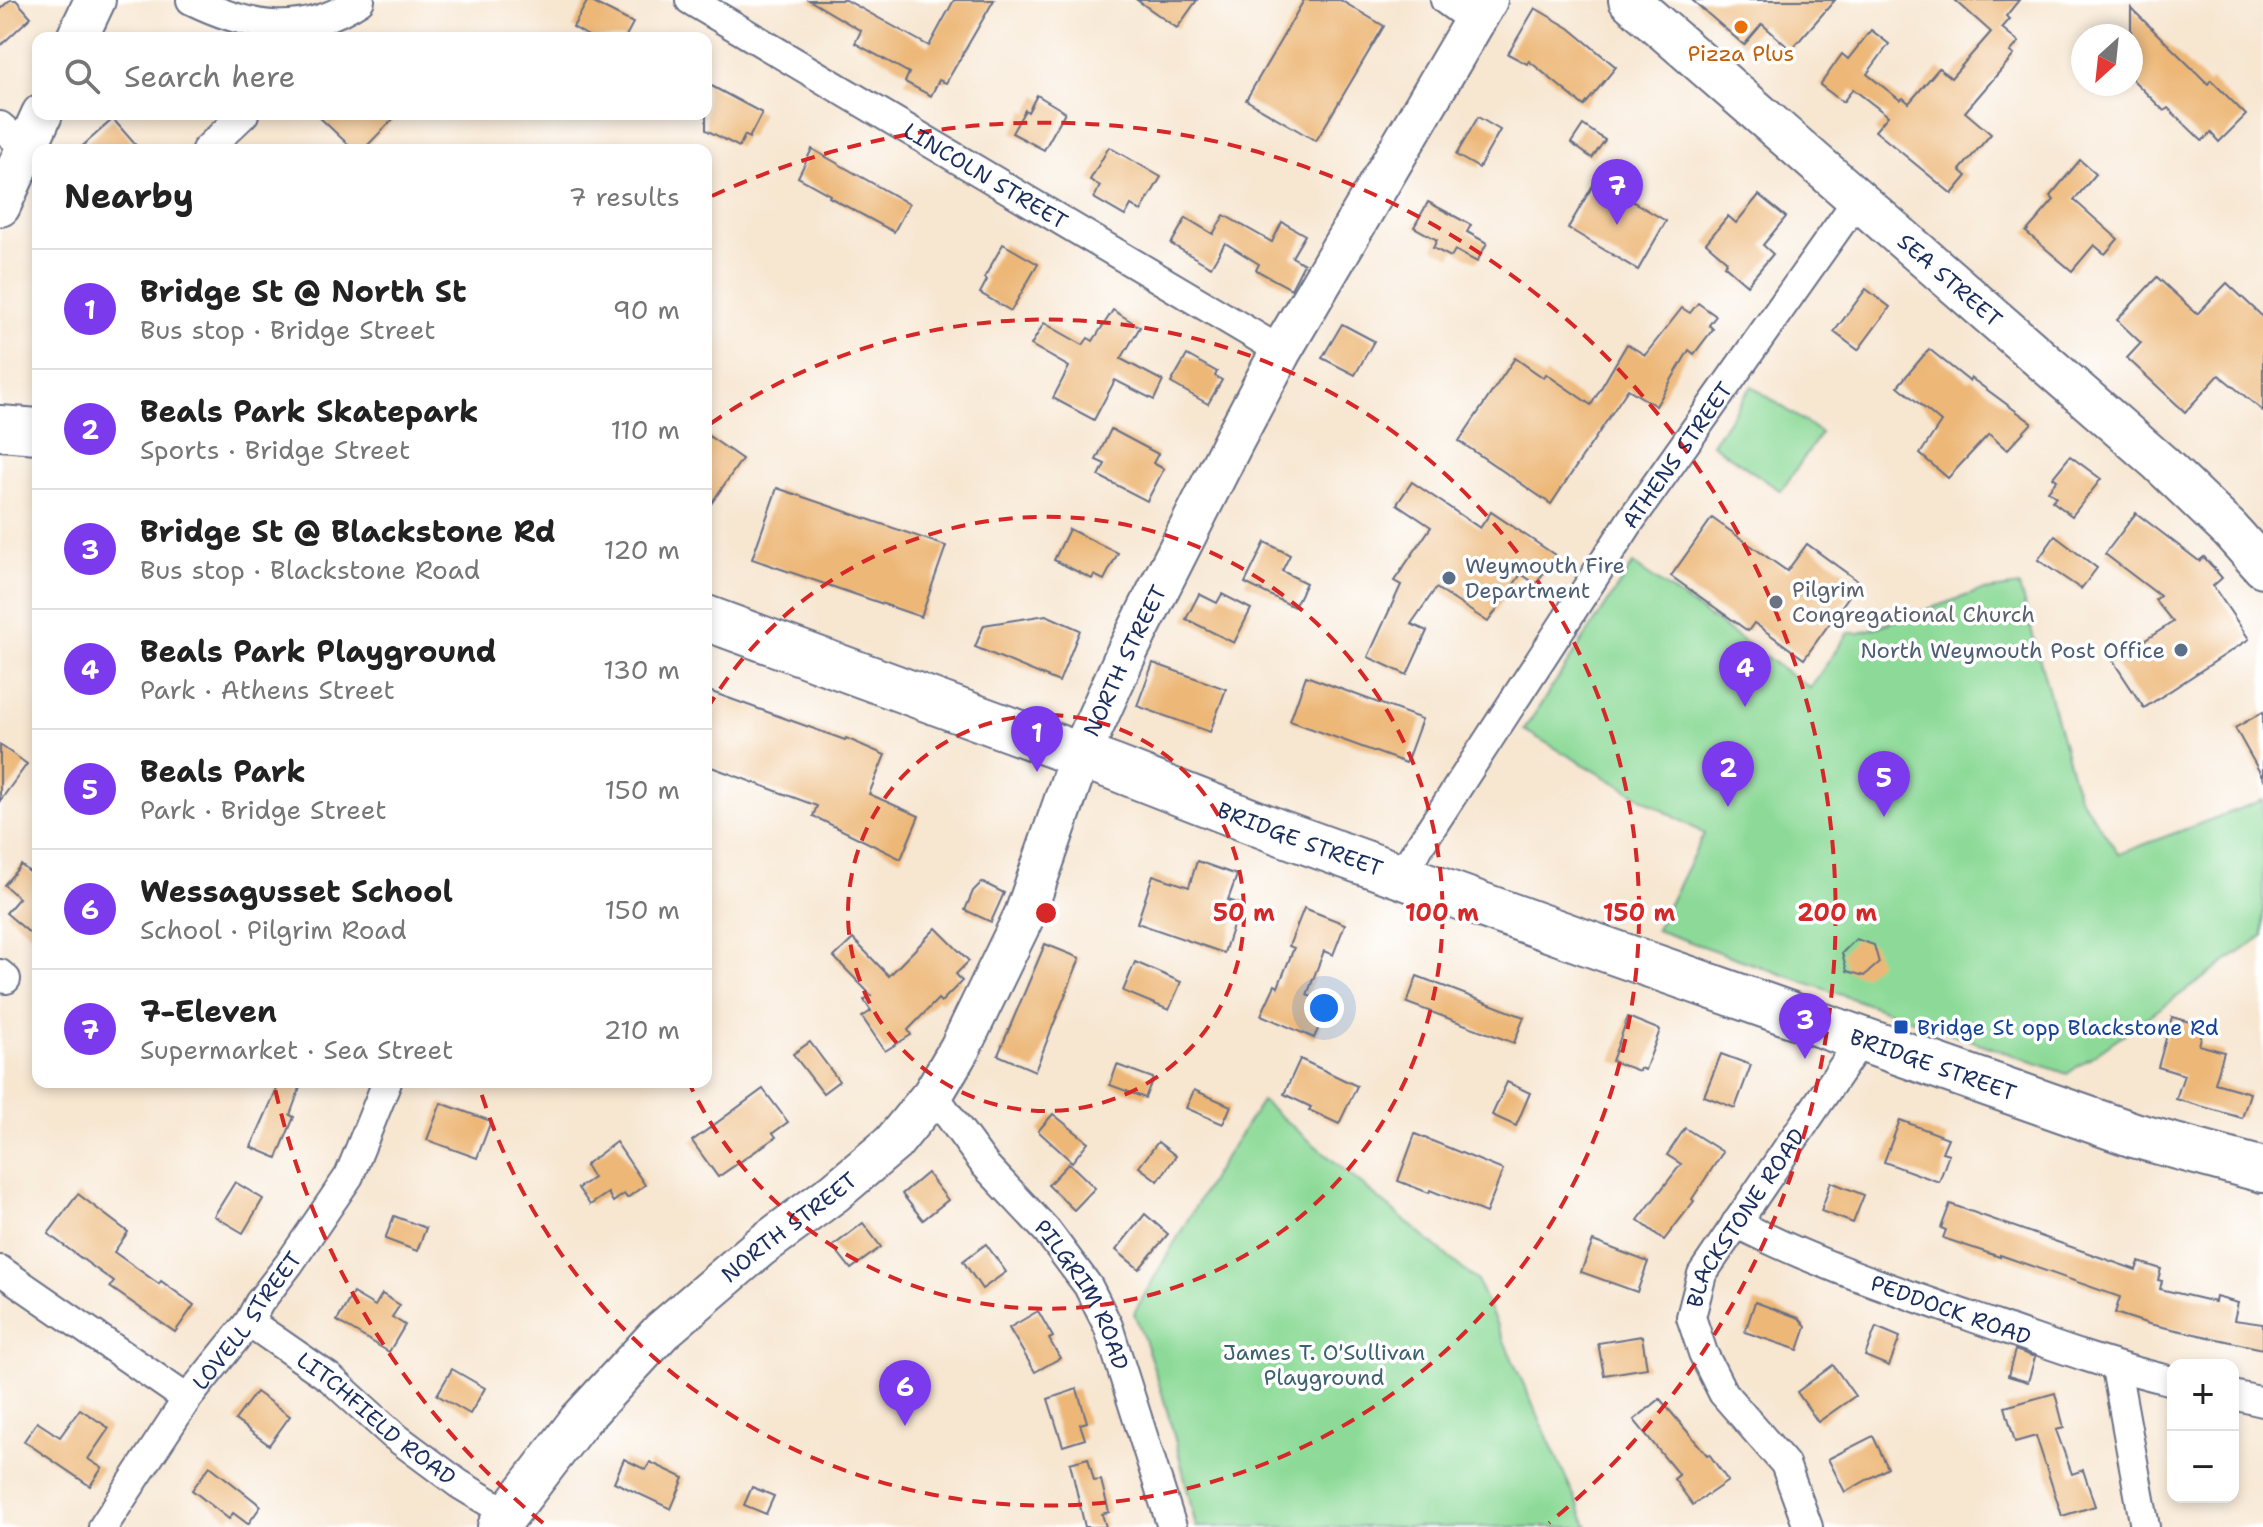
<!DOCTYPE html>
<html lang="en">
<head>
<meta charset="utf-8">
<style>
  :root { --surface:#fff; --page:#f2f2f2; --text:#222; --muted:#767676; --line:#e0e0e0; --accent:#7c3aed }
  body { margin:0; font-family:"Shantell Sans",sans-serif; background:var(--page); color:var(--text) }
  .controls { position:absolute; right:24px; bottom:24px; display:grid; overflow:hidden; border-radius:16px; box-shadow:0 4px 12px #0003 }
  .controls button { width:72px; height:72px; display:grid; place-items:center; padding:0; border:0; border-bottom:2px solid var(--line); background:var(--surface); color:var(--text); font:40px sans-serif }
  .compass { position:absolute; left:2071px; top:24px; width:72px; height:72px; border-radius:50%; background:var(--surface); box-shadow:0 4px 12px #0003; rotate:207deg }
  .you { position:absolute; left:1324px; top:1008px; width:28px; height:28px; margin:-20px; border:6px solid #fff; border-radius:50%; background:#1a73e8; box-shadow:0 0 0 12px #1a73e833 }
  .badge { display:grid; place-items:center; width:52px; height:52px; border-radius:50%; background:var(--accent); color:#fff; font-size:26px; font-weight:700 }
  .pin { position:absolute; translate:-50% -66px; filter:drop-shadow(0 2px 4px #0008) }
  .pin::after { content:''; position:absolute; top:42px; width:28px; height:24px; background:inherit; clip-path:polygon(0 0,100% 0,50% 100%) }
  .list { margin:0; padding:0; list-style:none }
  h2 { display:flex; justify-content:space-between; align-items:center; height:104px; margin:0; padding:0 32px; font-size:34px }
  h2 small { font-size:26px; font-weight:400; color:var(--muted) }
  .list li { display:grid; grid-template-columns:52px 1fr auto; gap:24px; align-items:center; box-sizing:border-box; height:120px; padding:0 32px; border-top:2px solid var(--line) }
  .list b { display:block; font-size:30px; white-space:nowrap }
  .list p { margin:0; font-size:26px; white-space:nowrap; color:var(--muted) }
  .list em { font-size:26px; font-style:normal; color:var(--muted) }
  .icon { flex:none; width:44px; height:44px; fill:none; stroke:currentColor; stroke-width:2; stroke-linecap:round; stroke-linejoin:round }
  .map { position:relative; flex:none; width:2263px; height:1527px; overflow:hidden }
  .search { position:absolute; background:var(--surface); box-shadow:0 4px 12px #0003; left:32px; top:32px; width:680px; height:88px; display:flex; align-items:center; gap:20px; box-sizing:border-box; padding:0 28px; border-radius:16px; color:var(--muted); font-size:30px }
  .panel { position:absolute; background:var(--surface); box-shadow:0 4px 12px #0003; left:32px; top:144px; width:680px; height:944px; border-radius:16px }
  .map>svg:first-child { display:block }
</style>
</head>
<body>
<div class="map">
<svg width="2263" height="1527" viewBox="0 0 2263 1527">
  <rect width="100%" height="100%" fill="#fff"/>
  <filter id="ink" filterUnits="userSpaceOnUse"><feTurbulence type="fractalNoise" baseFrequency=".0125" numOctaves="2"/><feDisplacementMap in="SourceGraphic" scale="16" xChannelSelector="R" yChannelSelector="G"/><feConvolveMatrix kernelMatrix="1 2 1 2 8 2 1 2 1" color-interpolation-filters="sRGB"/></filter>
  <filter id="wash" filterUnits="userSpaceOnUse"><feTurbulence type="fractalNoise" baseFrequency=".006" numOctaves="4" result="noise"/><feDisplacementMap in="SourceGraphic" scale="32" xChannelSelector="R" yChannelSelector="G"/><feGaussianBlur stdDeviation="1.8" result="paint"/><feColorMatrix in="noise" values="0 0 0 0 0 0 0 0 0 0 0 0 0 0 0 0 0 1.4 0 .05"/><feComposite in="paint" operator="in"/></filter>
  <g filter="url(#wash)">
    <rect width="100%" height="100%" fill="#f7e6d0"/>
    <g fill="#8dda98" stroke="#54847b" stroke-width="2">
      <polygon points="1752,386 1821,433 1781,491 1712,444"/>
      <polygon points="1633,564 1810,688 1848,633 1860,633 1977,592 2019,586 2078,795 2119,854 2263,800 2263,936 2067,1074 1656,930 1704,834 1524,730"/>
      <path d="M 1262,1101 L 1477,1281 L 1588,1527 L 1196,1527 C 1179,1451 1163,1386 1134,1313 L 1213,1176 Z"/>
    </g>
    <g id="blocks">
      <g fill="#edb777">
        <polygon points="10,0 16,0 31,17 0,46 0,9"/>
        <polygon points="588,0 633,23 625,38 592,38 573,27"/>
        <polygon points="809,0 846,0 929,46 954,0 994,0 946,83 939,80 931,96 905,82 909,73 855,43 861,31"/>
        <polygon points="1137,0 1197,0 1177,28"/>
        <polygon points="1304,0 1340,0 1384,26 1316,141 1246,100"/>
        <polygon points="1692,0 1835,0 1791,50 1762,24 1744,45"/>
        <polygon points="1955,0 2019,0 2006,16 2010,19 2002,28 2019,42 2010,52 2014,55 1965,112 1991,134 1960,170 1967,176 1952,194 1875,131 1888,116 1853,89 1843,102 1820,85 1842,54 1848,59 1871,30 1889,44 1867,74 1900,100 1903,98 1909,103 1939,68 1951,78 1991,32"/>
        <polygon points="1535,8 1569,28 1616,67 1584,106 1529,61 1527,64 1508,54"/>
        <polygon points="2131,8 2208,84 2211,80 2246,115 2219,142 2211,133 2202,141 2168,108 2164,111 2131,78"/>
        <polygon points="706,83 762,113 749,138 745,135 739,147 706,130"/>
        <polygon points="1037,95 1065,112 1044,150 1012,133 1025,110 1028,112"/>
        <polygon points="316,114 398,114 363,150 354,150"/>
        <polygon points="1478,117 1500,130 1479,168 1456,155"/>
        <polygon points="113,119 140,150 78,150"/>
        <polygon points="1583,125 1605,140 1592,158 1571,143"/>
        <polygon points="1109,147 1161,177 1141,211 1131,205 1125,216 1094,198 1100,186 1090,180"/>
        <polygon points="812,149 909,204 894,232 829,197 830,195 798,177"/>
        <polygon points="2080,160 2096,174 2074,200 2118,239 2105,254 2094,245 2072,271 2026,232 2054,200 2050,196"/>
        <polygon points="1596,180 1666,221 1638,270 1568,228"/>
        <polygon points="1759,195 1786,217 1763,245 1773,254 1747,285 1724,265 1727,261 1706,243 1728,216 1736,223"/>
        <polygon points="1428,202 1471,225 1467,232 1487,243 1477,262 1455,250 1451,257 1433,248 1437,240 1414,227"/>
        <polygon points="1224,215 1272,242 1282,222 1305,235 1292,257 1304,264 1291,289 1256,270 1259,264 1225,243 1211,267 1171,244 1186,218 1213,234"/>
        <polygon points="1003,244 1038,264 1011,311 980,293 987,280 984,278"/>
        <polygon points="2157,277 2197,314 2227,283 2263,317 2263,411 2219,375 2185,412 2127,358 2141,343 2117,320"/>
        <polygon points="1866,289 1890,307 1858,350 1834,332"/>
        <polygon points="1698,303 1716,316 1709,325 1713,329 1694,354 1689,350 1656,406 1628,389 1551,504 1459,441 1515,358 1544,378 1546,374 1591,405 1627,344 1645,355 1682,308 1690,313"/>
        <polygon points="1113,310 1140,327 1121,359 1163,381 1154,400 1115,380 1094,420 1053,398 1069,367 1031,345 1044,323 1083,345 1088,338 1093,341"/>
        <polygon points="1342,324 1374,341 1355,375 1322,358"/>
        <polygon points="1929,349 1969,381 1971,378 2032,423 2007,450 1989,434 1948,478 1920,454 1941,422 1898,386"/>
        <polygon points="1187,355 1217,372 1215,376 1222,380 1208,404 1171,383"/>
        <polygon points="1111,429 1158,454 1153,463 1164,469 1147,501 1099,476 1105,464 1096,460"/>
        <polygon points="706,434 742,459 706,511"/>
        <polygon points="2070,456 2101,479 2072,516 2052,501 2056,497 2048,491 2057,480 2053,477"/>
        <polygon points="1412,482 1480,528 1491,512 1555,555 1536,584 1521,574 1488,622 1436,588 1411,624 1427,631 1407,675 1368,657 1401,585 1394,581 1431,527 1397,504"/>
        <polygon points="777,488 946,546 921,617 752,559"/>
        <polygon points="2136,513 2199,561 2204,557 2222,578 2213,586 2249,639 2144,708 2113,661 2173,622 2155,600 2160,596 2105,554"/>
        <polygon points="1712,518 1787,571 1807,544 1859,582 1804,659 1754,623 1748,631 1671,576"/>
        <polygon points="1069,529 1118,553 1104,580 1094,575 1092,579 1054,560"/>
        <polygon points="2055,536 2097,568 2081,589 2038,560"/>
        <polygon points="1265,542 1290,555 1282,571 1306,583 1294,607 1245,583"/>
        <polygon points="1199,594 1217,603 1222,594 1251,609 1234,643 1186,619"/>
        <polygon points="1046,615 1080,630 1059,682 975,647 984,625"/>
        <polygon points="1153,663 1226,689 1210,732 1137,706"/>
        <polygon points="1306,676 1422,719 1406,763 1290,721"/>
        <polygon points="706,690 845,740 846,738 885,755 869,794 919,816 901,859 813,816 817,806 706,765"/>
        <polygon points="2263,712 2263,778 2235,728"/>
        <polygon points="0,745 27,764 0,801"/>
        <polygon points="1197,861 1237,875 1228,900 1240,904 1224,953 1137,923 1153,875 1189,887"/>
        <polygon points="21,865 37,878 38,876 38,940 6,913 19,898 4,885"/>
        <polygon points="982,882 1004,893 991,922 965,910 973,891"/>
        <polygon points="1304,908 1345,924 1333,955 1324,951 1307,995 1329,1005 1314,1038 1261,1015 1275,985 1278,987 1294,948 1289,946"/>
        <polygon points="936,928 969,961 956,974 962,981 941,1002 938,999 908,1030 911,1035 885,1051 862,1017 871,1011 864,1000 871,995 834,957 853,939 889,976"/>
        <polygon points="1856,939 1874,945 1879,963 1864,976 1847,971 1842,953"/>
        <polygon points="1045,944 1080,958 1035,1071 998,1055"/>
        <polygon points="1135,962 1181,982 1169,1010 1123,991"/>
        <polygon points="1417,976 1524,1017 1514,1043 1407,1003"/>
        <polygon points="1628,1017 1660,1030 1645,1070 1640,1068 1639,1071 1612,1061"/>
        <polygon points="2172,1017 2204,1026 2199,1045 2224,1052 2215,1083 2250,1093 2242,1118 2176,1099 2184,1075 2158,1067"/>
        <polygon points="810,1042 839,1081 823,1093 793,1054"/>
        <polygon points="1721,1054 1751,1065 1735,1108 1704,1096"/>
        <polygon points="1300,1059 1357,1086 1339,1124 1309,1110 1311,1107 1284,1094"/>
        <polygon points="1117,1065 1153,1078 1145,1098 1110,1085"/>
        <polygon points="280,1082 302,1082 290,1115 294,1117 277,1158 251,1147"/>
        <polygon points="1507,1082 1530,1093 1516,1126 1492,1115"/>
        <polygon points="763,1089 788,1122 773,1133 776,1137 718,1177 692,1141"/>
        <polygon points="1194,1090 1231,1106 1223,1124 1186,1108"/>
        <polygon points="441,1103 491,1121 477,1158 427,1140"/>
        <polygon points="1053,1114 1088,1142 1072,1162 1038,1131"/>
        <polygon points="1900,1120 1948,1138 1942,1152 1949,1154 1939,1182 1884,1162"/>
        <polygon points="1685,1128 1723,1152 1692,1199 1694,1201 1664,1240 1638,1220 1681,1164 1667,1155"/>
        <polygon points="1415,1134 1503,1170 1486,1213 1430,1190 1429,1193 1398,1181"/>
        <polygon points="616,1142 645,1185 627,1198 624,1194 613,1202 608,1193 590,1205 578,1188 593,1178 585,1165"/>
        <polygon points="1158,1142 1176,1156 1158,1181 1139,1167"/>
        <polygon points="1069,1163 1095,1188 1074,1210 1048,1185"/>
        <polygon points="927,1173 948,1200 923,1220 902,1194"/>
        <polygon points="235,1182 263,1199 243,1233 214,1216"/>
        <polygon points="1831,1182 1864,1195 1853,1223 1821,1211"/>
        <polygon points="78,1194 128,1232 114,1252 159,1284 161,1281 194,1305 175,1332 110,1287 114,1282 48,1234"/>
        <polygon points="1950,1204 2136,1270 2139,1262 2161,1269 2158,1280 2162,1281 2160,1289 2215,1302 2216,1297 2238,1303 2234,1320 2263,1324 2263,1349 2149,1324 2115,1313 2120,1297 2000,1255 2000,1257 1943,1238 1946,1230 1941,1228"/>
        <polygon points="1145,1214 1168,1234 1139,1269 1116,1250"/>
        <polygon points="394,1216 426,1228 417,1251 385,1239"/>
        <polygon points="863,1223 881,1247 851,1269 833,1246"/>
        <polygon points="1593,1241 1648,1262 1637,1292 1581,1272"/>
        <polygon points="986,1244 1006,1272 982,1289 963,1261"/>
        <polygon points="353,1293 375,1306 382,1294 400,1305 392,1317 405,1325 389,1352 337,1321"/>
        <polygon points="1755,1302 1799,1318 1806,1327 1798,1350 1745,1332"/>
        <polygon points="1038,1311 1053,1337 1049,1339 1060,1358 1035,1372 1009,1328"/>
        <polygon points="1876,1327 1900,1337 1889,1366 1865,1356"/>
        <polygon points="1642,1336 1647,1368 1604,1375 1598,1343"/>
        <polygon points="2015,1350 2035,1357 2028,1382 2008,1376"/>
        <polygon points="1833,1365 1855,1396 1818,1422 1797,1392"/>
        <polygon points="452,1369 485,1388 470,1414 437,1395"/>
        <polygon points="1077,1389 1087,1422 1080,1424 1085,1439 1063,1446 1048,1399"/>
        <polygon points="256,1392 290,1416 269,1445 235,1420"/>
        <polygon points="2055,1393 2064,1428 2056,1430 2072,1474 2083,1470 2095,1506 2062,1516 2036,1436 2015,1442 2005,1407"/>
        <polygon points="1660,1399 1707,1455 1709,1454 1728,1481 1693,1505 1674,1479 1679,1475 1634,1420"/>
        <polygon points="80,1409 109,1428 88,1459 102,1468 90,1486 24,1441 37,1422 60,1437"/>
        <polygon points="1873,1436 1888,1468 1845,1492 1828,1459"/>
        <polygon points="1088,1458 1094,1481 1101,1480 1109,1512 1102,1514 1106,1527 1085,1527 1070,1463"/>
        <polygon points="624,1459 646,1470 650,1462 684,1478 671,1509 614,1482"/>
        <polygon points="210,1466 261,1506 248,1524 233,1513 229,1519 192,1490"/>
        <polygon points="752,1487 774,1496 766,1514 744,1505"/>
      </g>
    </g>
  </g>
  <g filter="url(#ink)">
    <use href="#blocks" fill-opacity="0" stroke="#686f86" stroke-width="2"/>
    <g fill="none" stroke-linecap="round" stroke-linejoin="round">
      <g stroke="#686f86" stroke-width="32">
        <g id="street">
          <path d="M 191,0 C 251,29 302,38 360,0"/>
          <path id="s1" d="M 690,0 L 1281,351"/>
          <polyline points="1445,0 1474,21"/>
          <polyline points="0,126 26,148"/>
          <polyline points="206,150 244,114"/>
          <path id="s2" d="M 1400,876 L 1631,520 L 1858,199"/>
          <polyline points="0,974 6,979"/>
          <path id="s3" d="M 933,1094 L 985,1165 L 1047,1231 L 1088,1286 L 1108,1326 L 1172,1527"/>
          <path id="s4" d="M 1736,1223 C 1811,1262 1889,1288 1969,1316 C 2037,1340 2103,1365 2173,1381"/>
          <path id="s5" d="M 0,1270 L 187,1399 L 249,1322 L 259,1303 L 289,1264 L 349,1176 L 387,1082"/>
          <path id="s6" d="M 249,1322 L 330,1378 L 393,1435 L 459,1484 L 507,1513"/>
          <polyline points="2116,1368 2145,1527"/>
          <polyline points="2233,1395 2263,1402"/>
          <polyline points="103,1527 187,1399"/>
          <path id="s7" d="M 1808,1527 L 1785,1464 L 1723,1393 L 1703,1353 L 1691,1317 L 1702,1274 L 1861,1040"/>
        </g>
      </g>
      <g stroke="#686f86" stroke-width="44">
        <g id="secondary">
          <path id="s8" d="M 1629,0 L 2160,463 L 2230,530 L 2263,567"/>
          <polyline points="77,38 95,0"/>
          <polyline points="0,206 42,114"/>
          <path id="s9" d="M 498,1527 L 579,1421 L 662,1331 L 760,1247 L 835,1192 L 893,1143 L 933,1094 L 960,1048 L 1025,914 L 1080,756 L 1127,652 L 1233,442 L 1281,351 L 1487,0"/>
        </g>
      </g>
      <g stroke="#686f86" stroke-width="48">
        <g id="primary">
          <polyline points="0,428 38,431"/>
          <path id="s10" d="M 706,618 L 1115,768 L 1279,832 L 1579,940 L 2134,1135 L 2263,1170"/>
        </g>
      </g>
      <use href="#street" stroke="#fff" stroke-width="28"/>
      <use href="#secondary" stroke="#fff" stroke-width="40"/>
      <use href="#primary" stroke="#fff" stroke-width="44"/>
    </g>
  </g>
  <g fill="none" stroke="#d62828" stroke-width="4" stroke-dasharray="14 10">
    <circle cx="1046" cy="913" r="198"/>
    <path d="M707 709A396 396 0 1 1 689 1083"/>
    <path d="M710 424A593 593 0 1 1 479 1086"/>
    <path d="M543 1523A791 791 0 0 1 274 1084M712 196A791 791 0 0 1 1549 1523"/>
  </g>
  <circle fill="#e8710a" stroke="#fff" stroke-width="3" cx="1741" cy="27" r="8"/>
  <g fill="#5c6f8a" stroke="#fff" stroke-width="3">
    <circle cx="1449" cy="578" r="8"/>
    <circle cx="2181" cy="650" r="8"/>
  </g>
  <circle fill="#6b7280" stroke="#fff" stroke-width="3" cx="1776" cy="602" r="8"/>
  <rect fill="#1a4fb4" stroke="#fff" stroke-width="3" x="1893" y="1019" width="16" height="16" rx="4"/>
  <g text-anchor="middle" stroke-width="7" stroke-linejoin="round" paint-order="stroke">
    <g font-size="22" fill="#c56008" stroke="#fff">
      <text x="1741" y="61">Pizza Plus</text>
    </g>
    <g font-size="22" fill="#1b2f5e" stroke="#fff">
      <text dy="8" stroke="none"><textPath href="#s1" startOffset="344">LINCOLN STREET</textPath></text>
      <text dy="8" stroke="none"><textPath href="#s8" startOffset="426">SEA STREET</textPath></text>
      <text dy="8" stroke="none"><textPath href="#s2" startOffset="504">ATHENS STREET</textPath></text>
      <text dy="8" stroke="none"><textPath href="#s9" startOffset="1092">NORTH STREET</textPath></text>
      <text dy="8" stroke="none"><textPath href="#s10" startOffset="634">BRIDGE STREET</textPath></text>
      <text dy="8" stroke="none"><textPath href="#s10" startOffset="1306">BRIDGE STREET</textPath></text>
      <text dy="8" stroke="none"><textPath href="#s7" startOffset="358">BLACKSTONE ROAD</textPath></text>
      <text dy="8" stroke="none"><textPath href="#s9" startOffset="420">NORTH STREET</textPath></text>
      <text dy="8" stroke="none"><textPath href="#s3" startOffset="252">PILGRIM ROAD</textPath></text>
      <text dy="8" stroke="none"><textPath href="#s4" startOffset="232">PEDDOCK ROAD</textPath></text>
      <text dy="8" stroke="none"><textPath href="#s5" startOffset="326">LOVELL STREET</textPath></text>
      <text dy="8" stroke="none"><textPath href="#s6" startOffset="160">LITCHFIELD ROAD</textPath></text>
    </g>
    <g font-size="22" fill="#4e5e75" stroke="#fff" text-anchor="start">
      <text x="1465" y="573">Weymouth Fire<tspan x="1465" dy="25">Department</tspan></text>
      <text x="2165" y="658" text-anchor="end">North Weymouth Post Office</text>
    </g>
    <g font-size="22" fill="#5b616d" stroke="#fff" text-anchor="start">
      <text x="1792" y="597">Pilgrim<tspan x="1792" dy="25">Congregational Church</tspan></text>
    </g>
    <g font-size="22" fill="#164399" stroke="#fff" text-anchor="start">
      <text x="1917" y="1035">Bridge St opp Blackstone Rd</text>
    </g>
    <g font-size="22" fill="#3d626f" stroke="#fff">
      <text x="1324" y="1360">James T. O'Sullivan<tspan x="1324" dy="25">Playground</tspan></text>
    </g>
  </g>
  <circle cx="1046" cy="913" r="12" fill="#d62828" stroke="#fff" stroke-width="4"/>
  <g font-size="24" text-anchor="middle" font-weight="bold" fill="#d62828" stroke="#fff" stroke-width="7" stroke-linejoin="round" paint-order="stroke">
    <text x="1244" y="921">50 m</text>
    <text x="1442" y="921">100 m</text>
    <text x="1639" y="921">150 m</text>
    <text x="1837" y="921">200 m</text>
  </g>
</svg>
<div class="controls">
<button>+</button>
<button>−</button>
</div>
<svg class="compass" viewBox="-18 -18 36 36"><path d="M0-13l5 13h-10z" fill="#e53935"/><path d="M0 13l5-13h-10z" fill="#767676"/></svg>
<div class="you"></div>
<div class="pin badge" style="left:1037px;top:772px">1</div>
<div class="pin badge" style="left:1728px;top:807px">2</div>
<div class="pin badge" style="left:1805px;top:1059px">3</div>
<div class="pin badge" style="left:1745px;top:707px">4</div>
<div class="pin badge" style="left:1884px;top:817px">5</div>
<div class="pin badge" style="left:905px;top:1426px">6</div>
<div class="pin badge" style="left:1617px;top:225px">7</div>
<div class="search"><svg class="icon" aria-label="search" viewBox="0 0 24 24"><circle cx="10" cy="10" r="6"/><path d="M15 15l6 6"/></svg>Search here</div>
<section class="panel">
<h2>Nearby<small>7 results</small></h2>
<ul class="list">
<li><span class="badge">1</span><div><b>Bridge St @ North St</b><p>Bus stop · Bridge Street</p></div><em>90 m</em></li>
<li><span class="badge">2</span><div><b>Beals Park Skatepark</b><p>Sports · Bridge Street</p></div><em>110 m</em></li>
<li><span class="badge">3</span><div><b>Bridge St @ Blackstone Rd</b><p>Bus stop · Blackstone Road</p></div><em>120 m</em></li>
<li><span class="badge">4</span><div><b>Beals Park Playground</b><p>Park · Athens Street</p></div><em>130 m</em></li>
<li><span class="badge">5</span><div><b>Beals Park</b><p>Park · Bridge Street</p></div><em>150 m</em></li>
<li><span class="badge">6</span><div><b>Wessagusset School</b><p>School · Pilgrim Road</p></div><em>150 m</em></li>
<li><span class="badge">7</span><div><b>7-Eleven</b><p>Supermarket · Sea Street</p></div><em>210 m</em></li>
</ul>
</section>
</div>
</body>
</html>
